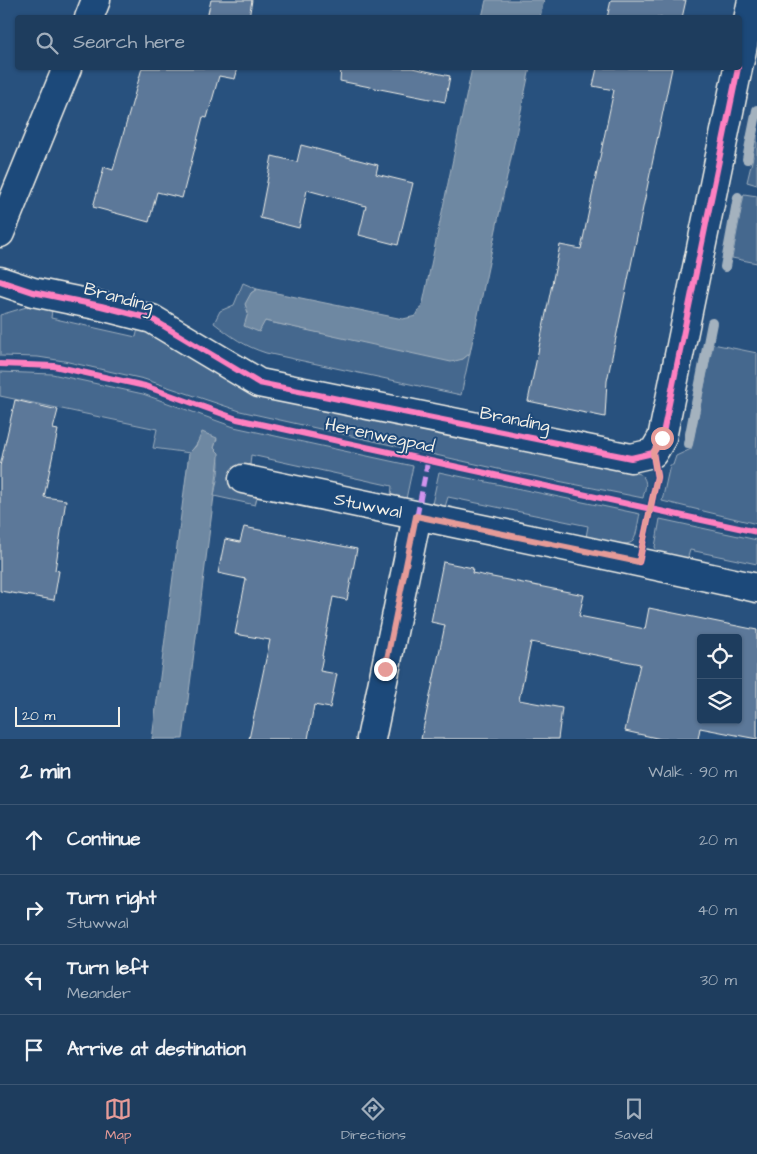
<!DOCTYPE html>
<html lang="en">
<head>
<meta charset="utf-8">
<style>
  :root { --surface:#1e3d5e; --page:#264464; --text:#f1f3f6; --muted:#a1aebc; --line:#3c5673; --accent:#e69b98 }
  body { margin:0; font-family:"Architects Daughter",sans-serif; background:var(--page); color:var(--text) }
  .controls { position:absolute; right:15px; bottom:15px; display:grid; overflow:hidden; border-radius:5px; box-shadow:0 1px 4px #0004 }
  .controls button { width:45px; height:45px; display:grid; place-items:center; padding:0; border:0; border-bottom:1px solid var(--line); background:var(--surface); color:var(--text); font:25px sans-serif }
  .scale { position:absolute; left:15px; bottom:12px; width:105px; box-sizing:border-box; padding-left:5px; border:2px solid #f4f1e8; border-top:0; font-size:14px; line-height:18px; white-space:nowrap; color:#f4f1e8; -webkit-text-stroke:4px #1f4a7a; paint-order:stroke }
  .stop { position:absolute; width:15px; height:15px; margin:-11px; border:4px solid #e69b98; border-radius:50%; background:#fff }
  .stop.end { background:#e69b98; border-color:#fff; box-shadow:0 1px 5px #0008 }
  .list { margin:0; padding:0; list-style:none }
  h2 { display:flex; justify-content:space-between; align-items:center; height:65px; margin:0; padding:0 20px; font-size:21px }
  h2 small { font-size:16px; font-weight:400; color:var(--muted) }
  .list li { display:grid; grid-template-columns:32px 1fr auto; gap:15px; align-items:center; box-sizing:border-box; height:70px; padding:0 20px; border-top:1px solid var(--line) }
  .list b { display:block; font-size:19px; white-space:nowrap }
  .list p { margin:0; font-size:16px; white-space:nowrap; color:var(--muted) }
  .list em { font-size:16px; font-style:normal; color:var(--muted) }
  .icon { flex:none; width:28px; height:28px; fill:none; stroke:currentColor; stroke-width:2; stroke-linecap:round; stroke-linejoin:round }
  .map { position:relative; flex:none; width:757px; height:739px; overflow:hidden }
  .search { position:absolute; background:var(--surface); box-shadow:0 1px 4px #0004; left:15px; right:15px; top:15px; height:55px; display:flex; align-items:center; gap:12px; box-sizing:border-box; padding:0 18px; border-radius:5px; color:var(--muted); font-size:19px }
  .sheet { height:345px; background:var(--surface) }
  nav { display:flex; justify-content:space-around; align-items:center; box-sizing:border-box; height:70px; border-top:1px solid var(--line); background:var(--surface); font-size:14px; color:var(--muted) }
  nav a { display:grid; justify-items:center; gap:2px }
  nav .on { color:var(--accent) }
  .map>svg:first-child { display:block }
</style>
</head>
<body>
<div class="map">
<svg width="757" height="739" viewBox="0 0 757 739">
  <rect width="100%" height="100%" fill="#28517e"/>
  <filter id="ink" filterUnits="userSpaceOnUse"><feTurbulence type="fractalNoise" baseFrequency=".02" numOctaves="2"/><feDisplacementMap in="SourceGraphic" scale="10" xChannelSelector="R" yChannelSelector="G"/><feConvolveMatrix kernelMatrix="1 2 1 2 8 2 1 2 1" color-interpolation-filters="sRGB"/></filter>
  <g filter="url(#ink)">
    <g fill="#45688e" stroke="#9cacbb">
      <polygon points="757,135 757,185 747,182 753,157 752,151"/>
      <polygon points="744,194 757,196 757,263 732,258"/>
      <path d="M 243,283 L 257,289 L 251,293 L 259,331 L 264,321 L 346,338 L 463,359 L 470,353 L 461,395 L 266,353 C 244,346 232,337 214,323 L 220,311 L 234,305 Z"/>
      <path d="M 33,305 L 52,310 L 51,318 L 136,337 L 138,328 L 160,336 L 179,346 L 509,447 L 640,474 C 649,481 645,488 643,498 L 498,469 L 240,411 L 144,379 L 64,361 L 38,357 L 0,356 L 0,315 Z"/>
      <polygon points="713,344 757,353 757,524 662,501 670,465 673,465 676,456 691,449"/>
      <path d="M 0,372 L 52,374 L 143,394 L 234,427 L 413,466 L 406,499 L 391,496 L 392,486 L 251,455 L 250,465 L 239,464 L 235,488 L 258,494 L 255,505 L 214,496 C 216,483 224,457 214,448 L 217,439 L 198,442 L 190,453 L 153,448 L 157,429 L 0,396 Z"/>
      <path d="M 439,472 L 640,514 C 638,520 637,536 633,541 C 626,549 596,539 586,537 L 588,526 L 448,497 L 445,507 L 432,504 Z"/>
      <path d="M 660,519 L 757,540 L 757,564 L 690,550 L 687,560 C 676,558 659,558 655,547 Z"/>
    </g>
    <g fill="#6e88a2" stroke="#a4b2be">
      <polygon points="486,0 544,0 540,17 482,17"/>
      <polygon points="472,68 530,68 470,353 463,359 451,362 265,321 259,332 244,326 248,313 245,304 251,293 257,289 403,319 416,316 423,303"/>
      <polygon points="202,432 217,438 214,448 219,453 219,457 183,739 152,739 189,453 196,446"/>
    </g>
    <g fill="none" stroke-linecap="round" stroke-linejoin="round">
      <g stroke="#a4b2be" stroke-width="10">
        <polyline points="747,159 757,110"/>
        <polyline points="725,267 738,197"/>
        <polyline points="688,444 712,323"/>
      </g>
    </g>
    <g fill="#5b7899" stroke="#f4f1e8" fill-rule="evenodd">
      <polygon points="211,0 252,0 249,18 207,18"/>
      <polygon points="611,0 686,0 682,18 607,18"/>
      <polygon points="142,68 238,68 235,79 219,76 207,118 203,117 182,198 157,192 149,222 93,207 104,167 113,170"/>
      <polygon points="341,68 412,68 450,76 445,102 340,81"/>
      <polygon points="597,68 672,68 607,381 605,417 528,401 560,245 581,249 605,133 614,90 593,86"/>
      <polygon points="301,145 378,165 376,174 413,183 398,245 359,235 366,206 307,190 299,228 260,218 272,156 297,162"/>
      <polygon points="15,400 58,410 53,429 58,430 44,497 66,500 55,570 59,571 54,600 0,591 0,466"/>
      <polygon points="244,527 357,549 347,600 333,597 322,656 323,656 320,671 337,674 330,708 314,705 308,739 249,739 270,640 235,634 246,579 218,573 225,539 240,542"/>
      <path d="M 443,562 L 473,568 L 472,573 L 584,595 L 579,616 L 645,629 L 649,608 L 757,630 L 757,739 L 700,728 L 698,739 L 661,739 L 625,731 L 640,664 L 531,642 L 519,700 L 562,708 L 558,739 L 421,739 L 445,625 L 431,622 ZM 701,638 L 738,638 L 738,720 L 701,720 Z"/>
    </g>
    <g fill="none" stroke-linecap="round" stroke-linejoin="round">
      <g stroke="#f4f1e8" stroke-width="31">
        <g id="minor">
          <polyline points="740,60 752,0"/>
          <polyline points="0,281 33,292 101,306 152,319 259,383 631,458 653,453 662,438 738,68"/>
          <path id="s1" d="M 243,479 C 414,515 586,550 757,588"/>
          <polyline points="371,739 417,516"/>
        </g>
      </g>
      <g stroke="#f4f1e8" stroke-width="31">
        <g id="tertiary">
          <polyline points="89,18 96,0"/>
          <polyline points="0,233 67,68"/>
        </g>
      </g>
      <use href="#minor" stroke="#1f4a7a" stroke-width="28"/>
      <use href="#tertiary" stroke="#1f4a7a" stroke-width="28"/>
      <polyline stroke="#d193ec" stroke-width="5" stroke-dasharray="10 5" stroke-linecap="butt" points="417,516 428,460"/>
      <g stroke="#1f4a7a" stroke-width="9">
        <g id="cycleway">
          <polyline points="0,281 33,292 101,306 152,319 259,383 631,458 653,453 662,438 738,68"/>
          <polyline points="0,364 54,366 145,386 237,419 757,532"/>
          <polyline points="639,562 657,477 653,453"/>
        </g>
      </g>
      <use href="#cycleway" stroke="#ff80c0" stroke-width="6"/>
    </g>
  </g>
  <g fill="none" stroke-linecap="round" stroke-linejoin="round" filter="url(#ink)">
    <polyline stroke="#e69b98" stroke-width="6" points="385,669 416,516 639,562 657,477 653,453 662,438"/>
  </g>
  <g text-anchor="middle" stroke-width="4" stroke-linejoin="round" paint-order="stroke">
    <g font-size="18" fill="#f4f1e8" stroke="#1f4a7a">
      <text transform="translate(119 297) rotate(15)" y="6">Branding</text>
      <text transform="translate(515 419) rotate(11)" y="6">Branding</text>
      <text transform="translate(380 435) rotate(12)" y="6">Herenwegpad</text>
      <text dy="6" stroke="none"><textPath href="#s1" startOffset="128">Stuwwal</textPath></text>
    </g>
  </g>
</svg>
<div class="controls">
<button><svg class="icon" aria-label="locate" viewBox="0 0 24 24"><circle cx="12" cy="12" r="6"/><path d="M12 2v4M12 18v4M2 12h4M18 12h4"/></svg></button>
<button><svg class="icon" aria-label="layers" viewBox="0 0 24 24"><path d="M12 4l9 5-9 5-9-5zM3 14l9 5 9-5"/></svg></button>
</div>
<div class="scale">20 m</div>
<div class="stop" style="left:662px;top:438px"></div>
<div class="stop end" style="left:385px;top:669px"></div>
<div class="search"><svg class="icon" aria-label="search" viewBox="0 0 24 24"><circle cx="10" cy="10" r="6"/><path d="M15 15l6 6"/></svg>Search here</div>
</div>
<section class="sheet">
<h2>2 min<small>Walk · 90 m</small></h2>
<ul class="list">
<li><svg class="icon" aria-label="ahead" viewBox="0 0 24 24"><path d="M12 20V5M6 11l6-6 6 6"/></svg><div><b>Continue</b></div><em>20 m</em></li>
<li><svg class="icon" aria-label="right" viewBox="0 0 24 24"><path d="M7 20v-9h11M14 6l5 5-5 5"/></svg><div><b>Turn right</b><p>Stuwwal</p></div><em>40 m</em></li>
<li><svg class="icon" aria-label="left" viewBox="0 0 24 24"><path d="M17 20v-9H6M10 6l-5 5 5 5"/></svg><div><b>Turn left</b><p>Meander</p></div><em>30 m</em></li>
<li><svg class="icon" aria-label="arrive" viewBox="0 0 24 24"><path d="M6 21V4h12l-3 4 3 4H6"/></svg><div><b>Arrive at destination</b></div></li>
</ul>
</section>
<nav>
<a class="on"><svg class="icon" aria-label="map" viewBox="0 0 24 24"><path d="M3 6l6-2 6 2 6-2v14l-6 2-6-2-6 2zM9 4v14M15 6v14"/></svg>Map</a>
<a><svg class="icon" aria-label="directions" viewBox="0 0 24 24"><path d="M12 3l9 9-9 9-9-9zM9 14v-3h6M13 9l2 2-2 2"/></svg>Directions</a>
<a><svg class="icon" aria-label="saved" viewBox="0 0 24 24"><path d="M7 4h10v16l-5-4-5 4z"/></svg>Saved</a>
</nav>
</body>
</html>
